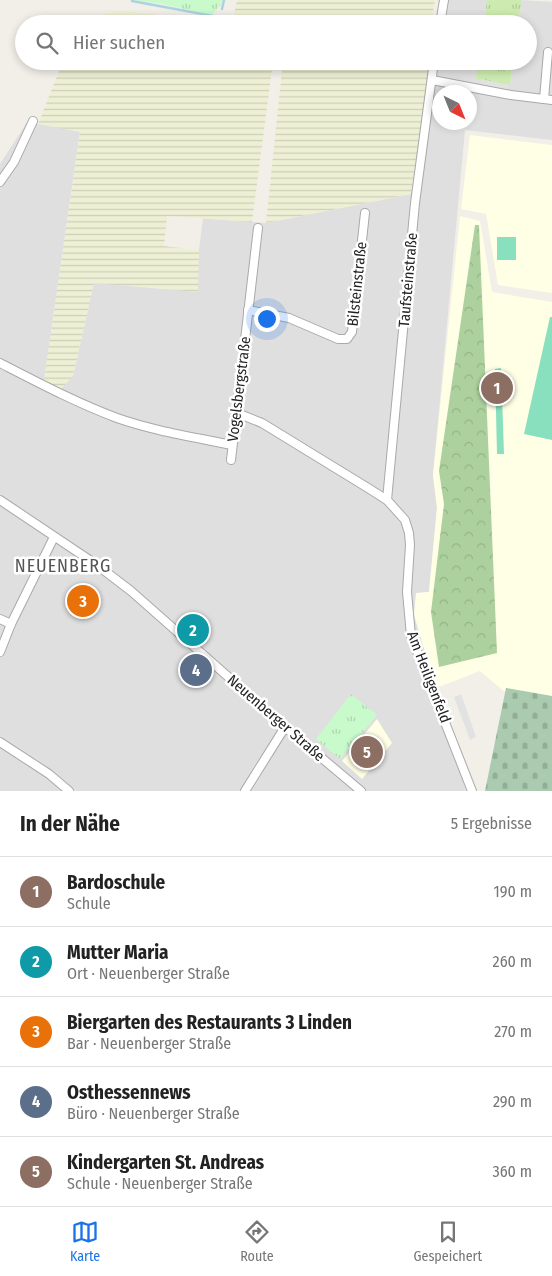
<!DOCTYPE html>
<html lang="de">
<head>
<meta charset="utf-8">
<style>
  :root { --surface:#fff; --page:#f6f6f6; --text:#222; --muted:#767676; --line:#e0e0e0; --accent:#1a73e8 }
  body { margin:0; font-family:"Fira Sans Condensed",sans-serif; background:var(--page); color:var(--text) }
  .compass { position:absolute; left:432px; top:85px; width:45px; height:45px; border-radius:50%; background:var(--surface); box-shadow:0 2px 8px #0003; rotate:137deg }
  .you { position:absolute; left:266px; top:318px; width:18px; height:18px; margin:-12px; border:4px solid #fff; border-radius:50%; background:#1a73e8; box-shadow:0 0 0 8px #1a73e833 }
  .badge { display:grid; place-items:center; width:32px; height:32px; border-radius:50%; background:var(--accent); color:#fff; font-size:16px; font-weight:700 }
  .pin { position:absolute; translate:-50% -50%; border:2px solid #fff; box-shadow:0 1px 5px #0006 }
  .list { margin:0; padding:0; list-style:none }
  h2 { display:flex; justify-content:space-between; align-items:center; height:65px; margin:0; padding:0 20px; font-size:21px }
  h2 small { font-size:16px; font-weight:400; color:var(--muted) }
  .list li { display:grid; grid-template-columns:32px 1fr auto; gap:15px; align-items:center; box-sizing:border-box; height:70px; padding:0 20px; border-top:1px solid var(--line) }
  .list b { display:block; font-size:19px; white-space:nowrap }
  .list p { margin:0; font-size:16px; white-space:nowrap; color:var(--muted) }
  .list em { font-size:16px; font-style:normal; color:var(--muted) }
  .icon { flex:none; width:28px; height:28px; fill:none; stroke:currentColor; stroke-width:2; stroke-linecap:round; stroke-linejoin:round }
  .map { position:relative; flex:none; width:552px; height:791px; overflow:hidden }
  .search { position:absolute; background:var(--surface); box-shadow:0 2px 8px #0003; left:15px; right:15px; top:15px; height:55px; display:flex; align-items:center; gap:12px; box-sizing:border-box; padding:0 18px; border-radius:28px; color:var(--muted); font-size:19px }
  .sheet { height:415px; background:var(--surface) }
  nav { display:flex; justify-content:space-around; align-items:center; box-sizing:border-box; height:70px; border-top:1px solid var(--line); background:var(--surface); font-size:14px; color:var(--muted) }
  nav a { display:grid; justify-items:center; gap:2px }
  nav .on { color:var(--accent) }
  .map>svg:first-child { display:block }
</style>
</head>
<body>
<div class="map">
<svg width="552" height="791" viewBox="0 0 552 791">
  <defs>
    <pattern id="farmland-rules" width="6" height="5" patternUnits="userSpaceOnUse" patternTransform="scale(1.25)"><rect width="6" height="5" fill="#eef0d5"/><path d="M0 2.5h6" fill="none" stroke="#ccceb7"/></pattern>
    <pattern id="grass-tufts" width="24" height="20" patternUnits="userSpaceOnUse" patternTransform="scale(1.25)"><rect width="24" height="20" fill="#cdebb0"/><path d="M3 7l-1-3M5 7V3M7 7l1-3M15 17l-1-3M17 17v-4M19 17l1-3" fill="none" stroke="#b0c997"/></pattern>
    <pattern id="forest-crowns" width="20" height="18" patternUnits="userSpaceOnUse" patternTransform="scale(1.25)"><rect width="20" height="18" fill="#add19e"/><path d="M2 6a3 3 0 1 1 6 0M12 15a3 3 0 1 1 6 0" fill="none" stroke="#95b388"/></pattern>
    <pattern id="cemetery-stones" width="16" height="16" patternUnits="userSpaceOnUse" patternTransform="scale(1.25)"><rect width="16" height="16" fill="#aacbaf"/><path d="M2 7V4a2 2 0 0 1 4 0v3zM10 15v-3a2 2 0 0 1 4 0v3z" fill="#92ae96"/></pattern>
    <pattern id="park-tufts" width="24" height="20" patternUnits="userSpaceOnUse" patternTransform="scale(1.25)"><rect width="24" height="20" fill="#c8facc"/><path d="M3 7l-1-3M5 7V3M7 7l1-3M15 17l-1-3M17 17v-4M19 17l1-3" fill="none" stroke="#acd6af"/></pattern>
  </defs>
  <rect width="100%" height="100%" fill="#f2efe9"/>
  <g fill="#e0dfdf" fill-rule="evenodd">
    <polygon points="448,0 487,0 484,24 441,24"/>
    <path d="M 522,0 L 552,2 L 552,140 L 465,130 L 433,475 L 437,508 L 429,592 L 417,593 L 414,615 L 466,791 L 0,791 L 0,164 L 27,122 L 80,131 L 44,381 L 73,376 L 94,282 L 197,292 L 199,250 L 203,218 L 266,223 L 411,194 L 431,61 L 478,61 L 476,80 L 510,85 L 513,61 L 528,61 L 528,24 L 518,24 ZM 440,92 L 470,92 L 470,122 L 440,122 Z"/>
  </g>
  <g fill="#ffffe5">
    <polygon points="470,135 552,145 552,293 498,285 486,214 461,209"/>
    <polygon points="460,216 480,221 492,292 552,302 552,697 505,692 480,671 436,688 414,615 416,593 429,592 437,508 433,475"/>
    <polygon points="377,719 392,743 362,779 342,761"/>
  </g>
  <g fill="url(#farmland-rules)">
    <polygon points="237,0 435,0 431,24 294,24 234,15"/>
    <polygon points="121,11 153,14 210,24 85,24 101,15"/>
    <polygon points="63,61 273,61 252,222 167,216 164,246 199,250 198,292 94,283 73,376 60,390 44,381 80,132 38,124"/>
    <polygon points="283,61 427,61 430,65 411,194 266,223"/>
  </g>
  <g fill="url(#grass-tufts)">
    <polygon points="487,0 522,0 518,24 484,24"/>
    <polygon points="478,61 513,61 510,85 476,80"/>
  </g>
  <polygon fill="url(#forest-crowns)" points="475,225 479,225 497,653 439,667 431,612 444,504 439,471"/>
  <polygon fill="url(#cemetery-stones)" points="506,688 552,696 552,791 485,791"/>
  <g fill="url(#park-tufts)">
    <polygon points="134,0 222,0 221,4 212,15 162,4"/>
    <polygon points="351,694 377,715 340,759 316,739"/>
  </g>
  <g fill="#88e0be">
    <rect x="497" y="237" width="19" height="23"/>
    <polygon points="550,317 552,317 552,440 524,434"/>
    <polygon points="501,368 504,454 497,454 495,369"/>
  </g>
  <g fill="#e2e2e2">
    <polygon points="481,79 508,85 507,91 480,86"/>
    <polygon points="461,694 476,737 470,740 454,697"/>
    <polygon points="0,734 41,761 68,782 66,784 40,763 0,737"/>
  </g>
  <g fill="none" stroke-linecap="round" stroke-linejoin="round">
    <g stroke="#aad3df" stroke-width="2.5">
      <polyline points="132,1 213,16"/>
      <polyline points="222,9 224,0"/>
    </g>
    <g stroke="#a9a9a9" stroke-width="10">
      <g id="street">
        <polyline points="440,24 444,0"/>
        <polyline points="432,80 511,95 552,100"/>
        <polyline points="544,99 548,52"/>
        <polyline points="0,182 14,162 33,121"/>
        <polyline points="248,310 289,318 338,339 347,339 352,332 365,213"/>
        <path d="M 0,363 C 39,383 77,403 117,418 C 154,431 194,437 232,445"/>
        <polyline points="237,413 262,423 368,488 387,500 405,520 409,533 410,545 407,592 411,636 472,791"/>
        <polyline points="231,460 258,228"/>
        <polyline points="0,500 97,565 131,591 285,727 361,791"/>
        <polyline points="387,500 415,203 434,61"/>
        <polyline points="0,619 11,624"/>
        <polyline points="0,652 11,624 54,537"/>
        <polyline points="0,742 49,774 69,791"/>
        <polyline points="245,791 285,727"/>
      </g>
    </g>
    <use href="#street" stroke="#fff" stroke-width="8"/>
  </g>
  <g text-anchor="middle" stroke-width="5" stroke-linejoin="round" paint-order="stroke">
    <g font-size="15" fill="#222" stroke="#fff">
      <text transform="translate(408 280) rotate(-85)" y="5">Taufsteinstraße</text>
      <text transform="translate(357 284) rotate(-84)" y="5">Bilsteinstraße</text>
      <text transform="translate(239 389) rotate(-83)" y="5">Vogelsbergstraße</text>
      <text transform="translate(429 677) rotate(69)" y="5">Am Heiligenfeld</text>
      <text transform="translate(276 718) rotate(41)" y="5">Neuenberger Straße</text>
    </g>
    <g font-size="18" letter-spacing="1" fill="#555" stroke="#fff">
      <text x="63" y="572">NEUENBERG</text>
    </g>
  </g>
</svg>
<svg class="compass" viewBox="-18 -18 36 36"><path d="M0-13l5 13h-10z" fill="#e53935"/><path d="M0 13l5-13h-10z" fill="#767676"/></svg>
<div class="you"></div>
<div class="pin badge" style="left:497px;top:388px;background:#8d6e63">1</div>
<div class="pin badge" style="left:193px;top:630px;background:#0f9aa8">2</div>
<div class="pin badge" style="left:83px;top:601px;background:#e8710a">3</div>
<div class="pin badge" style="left:196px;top:670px;background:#5c6f8a">4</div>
<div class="pin badge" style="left:367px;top:752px;background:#8d6e63">5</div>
<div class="search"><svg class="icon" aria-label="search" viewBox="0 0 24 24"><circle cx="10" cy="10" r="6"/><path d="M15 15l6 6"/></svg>Hier suchen</div>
</div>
<section class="sheet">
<h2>In der Nähe<small>5 Ergebnisse</small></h2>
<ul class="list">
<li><span class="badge" style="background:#8d6e63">1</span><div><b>Bardoschule</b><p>Schule</p></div><em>190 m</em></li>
<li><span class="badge" style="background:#0f9aa8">2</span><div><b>Mutter Maria</b><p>Ort · Neuenberger Straße</p></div><em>260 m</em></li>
<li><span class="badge" style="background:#e8710a">3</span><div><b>Biergarten des Restaurants 3 Linden</b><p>Bar · Neuenberger Straße</p></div><em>270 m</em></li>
<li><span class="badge" style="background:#5c6f8a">4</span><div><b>Osthessennews</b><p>Büro · Neuenberger Straße</p></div><em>290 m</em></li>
<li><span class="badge" style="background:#8d6e63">5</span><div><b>Kindergarten St. Andreas</b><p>Schule · Neuenberger Straße</p></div><em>360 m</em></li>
</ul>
</section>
<nav>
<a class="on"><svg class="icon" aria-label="map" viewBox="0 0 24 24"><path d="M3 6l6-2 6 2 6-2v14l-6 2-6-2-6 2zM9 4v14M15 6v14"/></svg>Karte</a>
<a><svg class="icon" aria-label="directions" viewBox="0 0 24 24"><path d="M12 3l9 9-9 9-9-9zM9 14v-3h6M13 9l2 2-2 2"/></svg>Route</a>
<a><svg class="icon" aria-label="saved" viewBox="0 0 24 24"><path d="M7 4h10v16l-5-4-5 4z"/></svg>Gespeichert</a>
</nav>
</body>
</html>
